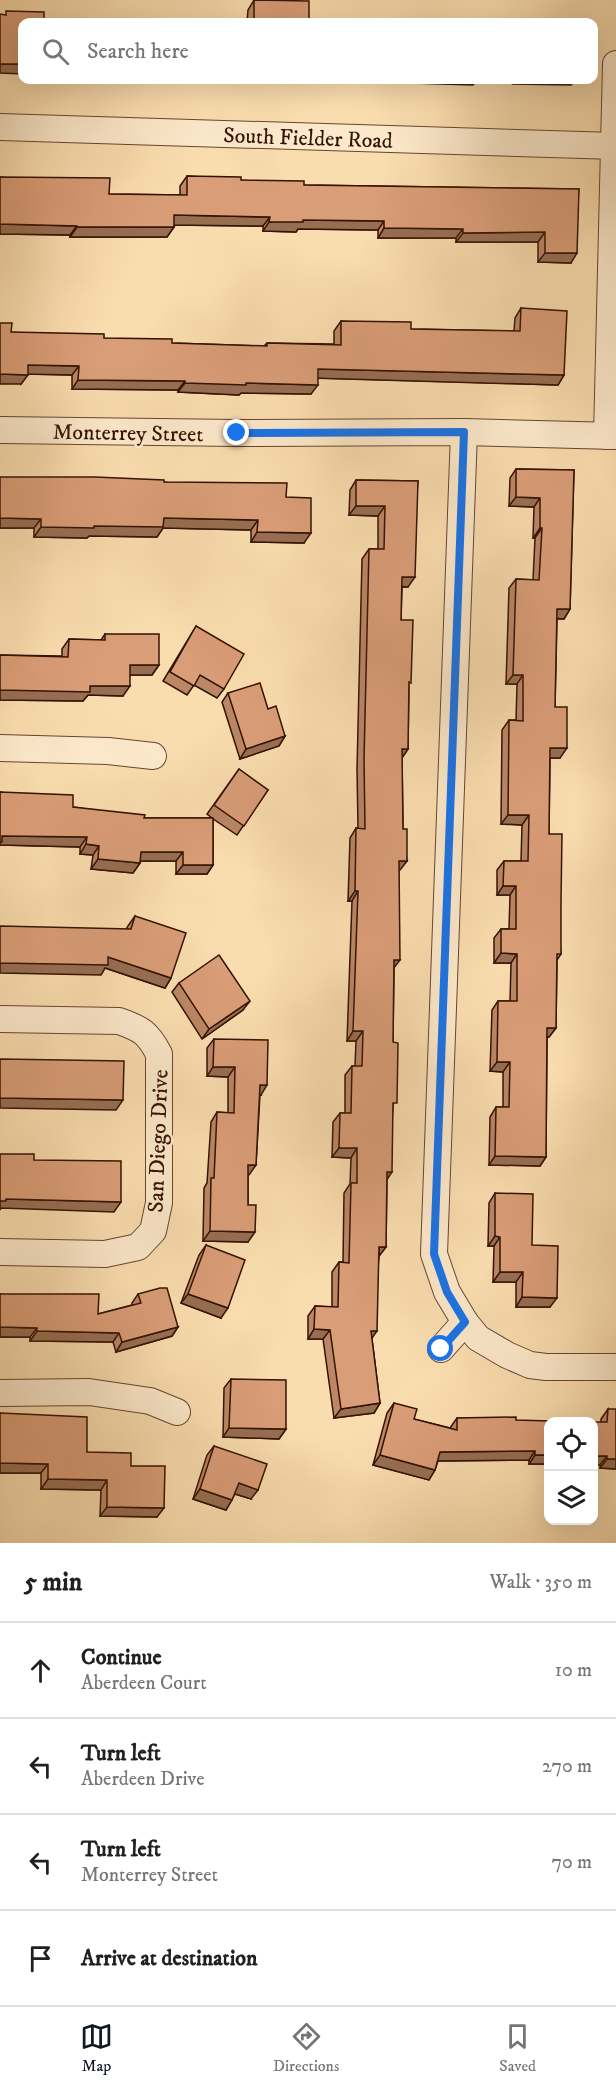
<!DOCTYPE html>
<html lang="en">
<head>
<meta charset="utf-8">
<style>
  :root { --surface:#fff; --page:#f6f6f6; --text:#202124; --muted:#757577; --line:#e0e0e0; --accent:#111827 }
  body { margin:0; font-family:"IM FELL DW Pica",serif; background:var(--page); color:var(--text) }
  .controls { position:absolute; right:18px; bottom:18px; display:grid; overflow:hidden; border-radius:12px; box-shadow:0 6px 24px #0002 }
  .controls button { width:54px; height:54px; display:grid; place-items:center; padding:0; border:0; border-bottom:2px solid var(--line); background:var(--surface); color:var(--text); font:30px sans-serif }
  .stop { position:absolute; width:18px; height:18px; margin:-14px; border:4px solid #1a73e8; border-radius:50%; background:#fff }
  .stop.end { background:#1a73e8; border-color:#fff; box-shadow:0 2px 6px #0008 }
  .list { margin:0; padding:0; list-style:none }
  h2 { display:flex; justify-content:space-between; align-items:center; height:78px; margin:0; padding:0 24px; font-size:26px }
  h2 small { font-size:20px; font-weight:400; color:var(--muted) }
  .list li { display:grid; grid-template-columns:39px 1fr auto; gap:18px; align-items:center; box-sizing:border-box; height:96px; padding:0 24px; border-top:2px solid var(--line) }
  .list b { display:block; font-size:22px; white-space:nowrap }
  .list p { margin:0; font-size:20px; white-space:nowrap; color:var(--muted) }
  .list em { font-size:20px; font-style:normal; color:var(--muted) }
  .icon { flex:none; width:33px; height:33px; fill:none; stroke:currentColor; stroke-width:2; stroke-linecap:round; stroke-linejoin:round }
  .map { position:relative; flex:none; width:616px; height:1543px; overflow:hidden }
  .search { position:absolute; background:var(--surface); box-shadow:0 6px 24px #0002; left:18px; right:18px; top:18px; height:66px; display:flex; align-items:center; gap:15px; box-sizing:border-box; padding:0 21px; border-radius:12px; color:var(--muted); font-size:22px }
  .sheet { height:462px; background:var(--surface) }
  nav { display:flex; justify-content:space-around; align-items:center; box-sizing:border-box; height:84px; border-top:2px solid var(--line); background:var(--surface); font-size:16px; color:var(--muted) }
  nav a { display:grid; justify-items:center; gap:3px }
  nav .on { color:var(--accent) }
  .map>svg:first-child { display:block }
</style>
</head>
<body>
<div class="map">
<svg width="616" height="1543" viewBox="0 0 616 1543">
  <rect width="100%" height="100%" fill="#faddaf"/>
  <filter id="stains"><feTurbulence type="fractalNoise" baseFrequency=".00333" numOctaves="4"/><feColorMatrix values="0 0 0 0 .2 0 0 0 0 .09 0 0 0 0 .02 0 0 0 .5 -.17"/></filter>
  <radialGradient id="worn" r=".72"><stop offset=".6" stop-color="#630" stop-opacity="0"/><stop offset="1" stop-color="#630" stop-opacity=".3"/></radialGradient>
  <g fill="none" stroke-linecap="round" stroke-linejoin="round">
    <g stroke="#66462f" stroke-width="28">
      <g id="minor">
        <polyline points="0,127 616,146"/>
        <polyline points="0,430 237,433 464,432 616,436"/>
        <polyline points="464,432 434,1254 447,1292 465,1322 478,1338 507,1355 530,1365 546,1367 616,1367"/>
        <polyline points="607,436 616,64"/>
        <polyline points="0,748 108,751 153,756"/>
        <path d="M 0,1019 L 119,1021 C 142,1029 148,1033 159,1054 L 159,1203 L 153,1231 L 138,1247 L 105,1254 L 0,1252"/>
        <polyline points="441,1349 465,1322"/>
        <polyline points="0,1393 89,1392 150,1401 177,1412"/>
      </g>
    </g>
    <use href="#minor" stroke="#fce9cb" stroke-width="26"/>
  </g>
  <g fill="#bb8766" stroke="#341304" stroke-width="1.5">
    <polygon points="254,0 309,21 368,22 192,22 193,21 247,22 248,10"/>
    <polygon points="187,176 304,185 579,189 571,263 538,262 538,242 456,242 456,238 378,238 378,230 298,229 296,232 263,231 263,226 174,225 174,227 167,237 70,237 70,235 0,234 0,177 109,194 180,195 180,186"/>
    <polygon points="521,308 564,375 558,385 318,378 311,394 241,393 239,395 178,392 178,390 72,389 72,375 28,374 21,384 11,332 172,343 264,346 267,343 334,344 334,331 341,321 411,329 514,331 515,318"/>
    <polygon points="516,469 574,470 570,609 564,619 557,619 555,707 560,758 550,758 549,834 561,954 557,960 556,1028 549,1037 547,1037 546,1157 540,1166 489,1165 490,1117 496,1107 503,1107 503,1072 490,1071 492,1010 498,1001 510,1001 511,963 494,963 494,938 501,929 509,929 510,895 497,895 497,870 504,861 521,861 522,825 501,824 502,730 509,720 516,720 517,684 506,684 509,588 516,579 533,580 535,538 533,538 534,507 509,506 510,478"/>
    <polygon points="356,480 418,481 408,587 402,587 401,620 409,686 408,749 402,758 403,829 407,861 399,870 394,969 393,1042 393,1108 387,1179 386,1247 379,1256 372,1339 380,1403 374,1413 334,1418 323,1339 308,1339 308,1316 315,1306 332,1307 332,1272 339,1262 343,1262 344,1193 350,1184 351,1158 332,1157 333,1122 340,1113 345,1113 345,1075 352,1066 355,1066 356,1041 347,1041 352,901 348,901 350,838 356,828 358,828 357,769 362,559 369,549 378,549 378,516 349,515 350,490"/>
    <polygon points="164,482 286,497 304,543 251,542 251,530 163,528 157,537 89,536 87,538 34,537 34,528 0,528"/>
    <polygon points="196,626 224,689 217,698 194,685 187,695 163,681"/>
    <polygon points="105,634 159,665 152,675 130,675 123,696 88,695 83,701 0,700 0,655 62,656 62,649 69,639 101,640"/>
    <polygon points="228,693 268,709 285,736 279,746 240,759 222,702"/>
    <polygon points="239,769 268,790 237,835 213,819 213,865 207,874 176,874 176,861 140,861 140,863 133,873 91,869 93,855 80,854 80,847 0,845 0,792 73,807 144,818 212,818 207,814"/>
    <polygon points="135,916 171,978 165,988 105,968 101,975 128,926"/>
    <polygon points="179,983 243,1010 202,1039 172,992"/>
    <polygon points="214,1039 261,1095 260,1095 256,1165 248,1174 248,1242 203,1241 204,1188 207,1183 211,1122 217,1112 228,1113 228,1077 207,1076 207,1048"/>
    <polygon points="495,1193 532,1245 550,1307 516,1307 516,1282 493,1282 494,1246 488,1246 489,1203"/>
    <polygon points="206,1245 221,1318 181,1303 199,1255"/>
    <polygon points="0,1294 98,1314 132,1305 132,1303 138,1294 178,1327 172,1336 116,1352 113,1342 30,1341 30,1337 0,1337"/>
    <polygon points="231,1379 286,1429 279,1439 223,1437 224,1388"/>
    <polygon points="394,1403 414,1419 450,1428 457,1418 516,1420 549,1464 529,1464 529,1460 438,1461 435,1470 429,1480 373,1465 387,1413"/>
    <polygon points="608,1409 616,1469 600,1468 601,1419"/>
    <polygon points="0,1413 87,1452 131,1466 157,1517 100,1516 101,1490 41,1489 41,1473 0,1473"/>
    <polygon points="214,1446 251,1499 235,1494 226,1510 193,1499 207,1455"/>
  </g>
  <g fill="#986e53" stroke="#341304" stroke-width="1.5">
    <polygon points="0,64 22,64 22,74 0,73"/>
    <polygon points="382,80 477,80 473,85 380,82"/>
    <polygon points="517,80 575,80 571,85 513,84"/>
    <polygon points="174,215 270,217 263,226 167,225"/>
    <polygon points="303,220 384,221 378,230 298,229 296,232 263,231 269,222"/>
    <polygon points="0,224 77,226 70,235 0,234"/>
    <polygon points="77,227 174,227 167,237 70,237"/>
    <polygon points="384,228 463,229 456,238 378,238"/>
    <polygon points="545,232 538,242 456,242 463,233"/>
    <polygon points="545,253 577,253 571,263 538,262"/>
    <polygon points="28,365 79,366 72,375 22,374"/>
    <polygon points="318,369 564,375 558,385 311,378"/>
    <polygon points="0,374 28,375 21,384 0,384"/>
    <polygon points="78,380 185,381 178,390 72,389"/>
    <polygon points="185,383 246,383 318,385 311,394 241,393 239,395 178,392"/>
    <polygon points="516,497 540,498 534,507 509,506"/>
    <polygon points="356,506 385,506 378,516 349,515"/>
    <polygon points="0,518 41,519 34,528 0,528"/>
    <polygon points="164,518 258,520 251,530 163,528 157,537 89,536 87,538 34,537 41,527 94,526"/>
    <polygon points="540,528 542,528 535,538 533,538"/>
    <polygon points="257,532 311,533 304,543 251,542"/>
    <polygon points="402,577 415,577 408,587 395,586"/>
    <polygon points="557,609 570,609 564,619 550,618"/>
    <polygon points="130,665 159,665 152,675 123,675"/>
    <polygon points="513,675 523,675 517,684 506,684"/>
    <polygon points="90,686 130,686 123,696 88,695 83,701 0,700 0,690"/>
    <polygon points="285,736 279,746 240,759 246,749"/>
    <polygon points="550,748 567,748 560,758 544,758"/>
    <polygon points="402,749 408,749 401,759"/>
    <polygon points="508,815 529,815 522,825 501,824"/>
    <polygon points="2,836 87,837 80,847 0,845 0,838"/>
    <polygon points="86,844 99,846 93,855 80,854"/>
    <polygon points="141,852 183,852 176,861 134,861"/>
    <polygon points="98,859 140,863 133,873 91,869"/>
    <polygon points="399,861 407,861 400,870 393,870"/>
    <polygon points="183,865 213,865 207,874 176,874"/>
    <polygon points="503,886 516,886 510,895 497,895"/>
    <polygon points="355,891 358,891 352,901 348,901"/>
    <polygon points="501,953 517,954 511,963 494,963"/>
    <polygon points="108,957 171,978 165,988 105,968 101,975 0,973 0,963"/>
    <polygon points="394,960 400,960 393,969"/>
    <polygon points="250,1001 243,1010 202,1039 209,1029"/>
    <polygon points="547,1028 556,1028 549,1037 541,1037"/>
    <polygon points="353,1031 363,1031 356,1041 347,1041"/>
    <polygon points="497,1062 510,1062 503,1072 490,1071"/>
    <polygon points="213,1067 235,1067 228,1077 207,1076"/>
    <polygon points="260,1085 267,1085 261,1095 254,1095"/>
    <polygon points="0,1098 123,1100 116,1110 0,1108"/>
    <polygon points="339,1148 357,1148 351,1158 332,1157"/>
    <polygon points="495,1156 546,1157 540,1166 489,1165"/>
    <polygon points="248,1165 256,1165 249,1175 242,1174"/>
    <polygon points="387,1172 392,1172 386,1181"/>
    <polygon points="6,1199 121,1202 114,1212 1,1208 0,1210 0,1201"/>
    <polygon points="210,1231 255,1232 248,1242 203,1241"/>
    <polygon points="495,1236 500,1237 494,1246 488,1246"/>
    <polygon points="379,1247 386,1247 379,1256"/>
    <polygon points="500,1272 523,1272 516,1282 493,1282"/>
    <polygon points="188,1294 228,1308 221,1318 181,1303"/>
    <polygon points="522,1297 557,1298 550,1307 516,1307"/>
    <polygon points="0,1327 37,1328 30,1337 0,1337"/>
    <polygon points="178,1327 172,1336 116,1352 122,1342"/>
    <polygon points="314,1329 330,1330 323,1339 308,1339"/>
    <polygon points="37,1331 119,1333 113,1342 30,1341"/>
    <polygon points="371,1331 377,1331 370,1341"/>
    <polygon points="380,1403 374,1413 334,1418 341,1409"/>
    <polygon points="229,1428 286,1429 279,1439 223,1437"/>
    <polygon points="535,1451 529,1460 434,1461 440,1452"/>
    <polygon points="380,1455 435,1470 429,1480 373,1465"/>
    <polygon points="535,1455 549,1455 549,1464 529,1464"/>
    <polygon points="594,1456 607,1456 600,1465 594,1465"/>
    <polygon points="607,1459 616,1459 616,1469 600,1468"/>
    <polygon points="0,1463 48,1464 41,1473 0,1473"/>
    <polygon points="48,1479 107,1480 101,1490 41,1489"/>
    <polygon points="239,1483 258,1490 251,1499 232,1493"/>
    <polygon points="200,1489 232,1500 226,1510 193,1499"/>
    <polygon points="107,1507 164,1508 157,1517 100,1516"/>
  </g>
  <g fill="#d99d77" stroke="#341304" stroke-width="1.5">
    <polygon points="254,0 309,1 309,21 368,22 193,22 193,21 254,22"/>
    <polygon points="6,11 44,12 44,22 22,22 22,64 0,64 0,14 6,15"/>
    <polygon points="187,176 241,177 241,180 304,181 304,185 579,189 577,253 545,253 545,232 463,233 463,229 384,228 384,221 303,220 303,222 269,222 270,217 174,215 174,227 77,227 77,226 0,224 0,177 110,178 109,194 187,195"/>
    <polygon points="521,308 567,311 564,375 318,369 318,385 246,383 246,385 185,383 185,381 78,380 79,366 28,365 28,375 0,374 0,323 12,323 11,332 104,334 104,338 172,339 172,343 267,346 267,343 341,345 341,321 411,322 411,329 520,331"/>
    <polygon points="516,469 574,470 570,609 557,609 555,707 567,707 567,748 550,748 549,834 562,834 561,901 561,954 557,954 556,1028 547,1028 546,1157 495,1156 496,1107 509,1107 510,1062 497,1062 498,1001 517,1001 517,954 501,953 501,929 516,929 516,886 503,886 504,861 528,861 529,815 508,815 509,720 523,721 523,675 513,675 516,579 539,580 542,528 540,528 540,498 516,497"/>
    <polygon points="0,477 95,477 164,480 164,482 287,483 286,497 311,498 311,533 257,532 258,520 164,518 163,527 94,526 94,528 41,527 41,519 0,518"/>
    <polygon points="356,480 418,481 415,577 402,577 401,620 413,620 411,683 409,682 408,749 402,749 403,829 407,829 407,861 399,861 400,960 394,960 393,1042 398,1043 397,1103 393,1103 392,1172 387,1172 386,1247 379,1247 377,1331 371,1331 380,1403 341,1409 330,1330 314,1329 315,1306 338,1307 339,1262 349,1263 351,1183 357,1183 357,1148 339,1148 340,1113 351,1113 352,1066 362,1066 363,1031 353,1031 358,891 355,891 356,828 365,829 364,759 369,549 384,549 385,506 356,506"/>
    <polygon points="196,626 244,654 224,689 200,675 194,686 170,672"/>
    <polygon points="105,634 159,634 159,665 130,665 130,686 90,686 90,692 0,690 0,655 68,657 69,639 105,640"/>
    <polygon points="260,683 268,709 276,706 285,736 246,749 228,693"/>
    <polygon points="239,769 268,790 244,826 214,805"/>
    <polygon points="0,792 73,795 73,807 145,815 144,818 213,818 213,865 183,865 183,852 141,852 140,863 98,859 99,846 86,844 87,837 2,836 2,842 0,842"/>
    <polygon points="135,916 186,933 171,978 108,957 108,965 0,963 0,926 131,929"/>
    <polygon points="219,955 250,1001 209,1029 179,983"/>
    <polygon points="214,1039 268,1040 267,1085 260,1085 256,1165 248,1165 248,1205 256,1205 255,1232 210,1231 211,1178 214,1178 217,1112 234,1113 235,1067 213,1067"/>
    <polygon points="0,1059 124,1061 123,1100 0,1098"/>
    <polygon points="0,1154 34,1154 34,1160 121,1161 121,1202 6,1199 6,1201 0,1201"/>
    <polygon points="495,1193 533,1194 532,1245 558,1246 557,1298 522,1297 523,1272 500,1272 500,1237 495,1236"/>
    <polygon points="206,1245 245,1260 228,1308 188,1294"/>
    <polygon points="160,1288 167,1288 178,1327 122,1342 119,1333 37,1331 37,1328 0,1327 0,1294 99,1294 98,1314 141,1303 138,1294"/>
    <polygon points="231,1379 286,1380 286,1429 229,1428"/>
    <polygon points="394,1403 417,1409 414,1419 457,1430 457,1418 516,1417 516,1420 584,1422 549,1422 549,1455 535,1455 535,1451 440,1452 435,1470 380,1455"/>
    <polygon points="608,1409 616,1409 616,1459 607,1459 607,1456 594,1456 594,1422 607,1422"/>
    <polygon points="0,1413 87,1417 87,1452 131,1453 131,1466 165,1466 164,1508 107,1507 107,1480 48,1479 48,1464 0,1463"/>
    <polygon points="214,1446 267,1464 258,1490 239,1483 232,1500 200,1489"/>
  </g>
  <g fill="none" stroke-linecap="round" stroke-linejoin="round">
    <polyline stroke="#1a73e8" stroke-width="8" points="237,433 464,432 434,1254 447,1292 465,1322 441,1349"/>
  </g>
  <g text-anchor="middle" stroke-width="5" stroke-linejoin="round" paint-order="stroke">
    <g font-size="22" fill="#341304" stroke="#fce9cb">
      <text transform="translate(308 137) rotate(2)" y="8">South Fielder Road</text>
      <text transform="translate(128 432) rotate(1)" y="8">Monterrey Street</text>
      <text transform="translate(157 1141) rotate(-88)" y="8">San Diego Drive</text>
    </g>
  </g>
  <rect width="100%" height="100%" filter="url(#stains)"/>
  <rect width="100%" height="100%" fill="url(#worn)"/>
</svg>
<div class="controls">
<button><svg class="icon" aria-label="locate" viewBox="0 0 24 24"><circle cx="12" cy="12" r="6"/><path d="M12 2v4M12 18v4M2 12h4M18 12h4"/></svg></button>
<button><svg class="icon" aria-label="layers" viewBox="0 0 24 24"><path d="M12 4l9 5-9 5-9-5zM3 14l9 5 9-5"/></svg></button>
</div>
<div class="stop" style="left:441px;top:1349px"></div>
<div class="stop end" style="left:237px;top:433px"></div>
<div class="search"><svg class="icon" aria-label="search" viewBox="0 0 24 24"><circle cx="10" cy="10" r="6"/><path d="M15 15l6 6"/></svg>Search here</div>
</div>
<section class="sheet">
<h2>5 min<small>Walk · 350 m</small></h2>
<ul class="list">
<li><svg class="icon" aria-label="ahead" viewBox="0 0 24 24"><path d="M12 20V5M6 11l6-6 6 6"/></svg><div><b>Continue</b><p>Aberdeen Court</p></div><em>10 m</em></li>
<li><svg class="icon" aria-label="left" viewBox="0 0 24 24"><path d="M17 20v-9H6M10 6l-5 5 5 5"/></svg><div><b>Turn left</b><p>Aberdeen Drive</p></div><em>270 m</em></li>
<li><svg class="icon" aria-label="left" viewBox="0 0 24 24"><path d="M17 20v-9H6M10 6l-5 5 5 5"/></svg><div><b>Turn left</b><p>Monterrey Street</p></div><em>70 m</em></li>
<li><svg class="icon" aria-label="arrive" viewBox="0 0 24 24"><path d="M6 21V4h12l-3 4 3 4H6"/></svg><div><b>Arrive at destination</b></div></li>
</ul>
</section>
<nav>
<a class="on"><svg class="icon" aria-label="map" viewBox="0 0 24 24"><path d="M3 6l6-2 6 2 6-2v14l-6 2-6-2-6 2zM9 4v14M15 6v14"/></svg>Map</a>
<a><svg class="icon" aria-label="directions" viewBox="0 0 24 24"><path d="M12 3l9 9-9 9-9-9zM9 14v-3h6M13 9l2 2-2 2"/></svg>Directions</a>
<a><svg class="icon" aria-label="saved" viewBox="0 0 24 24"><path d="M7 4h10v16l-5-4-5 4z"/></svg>Saved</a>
</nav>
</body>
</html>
